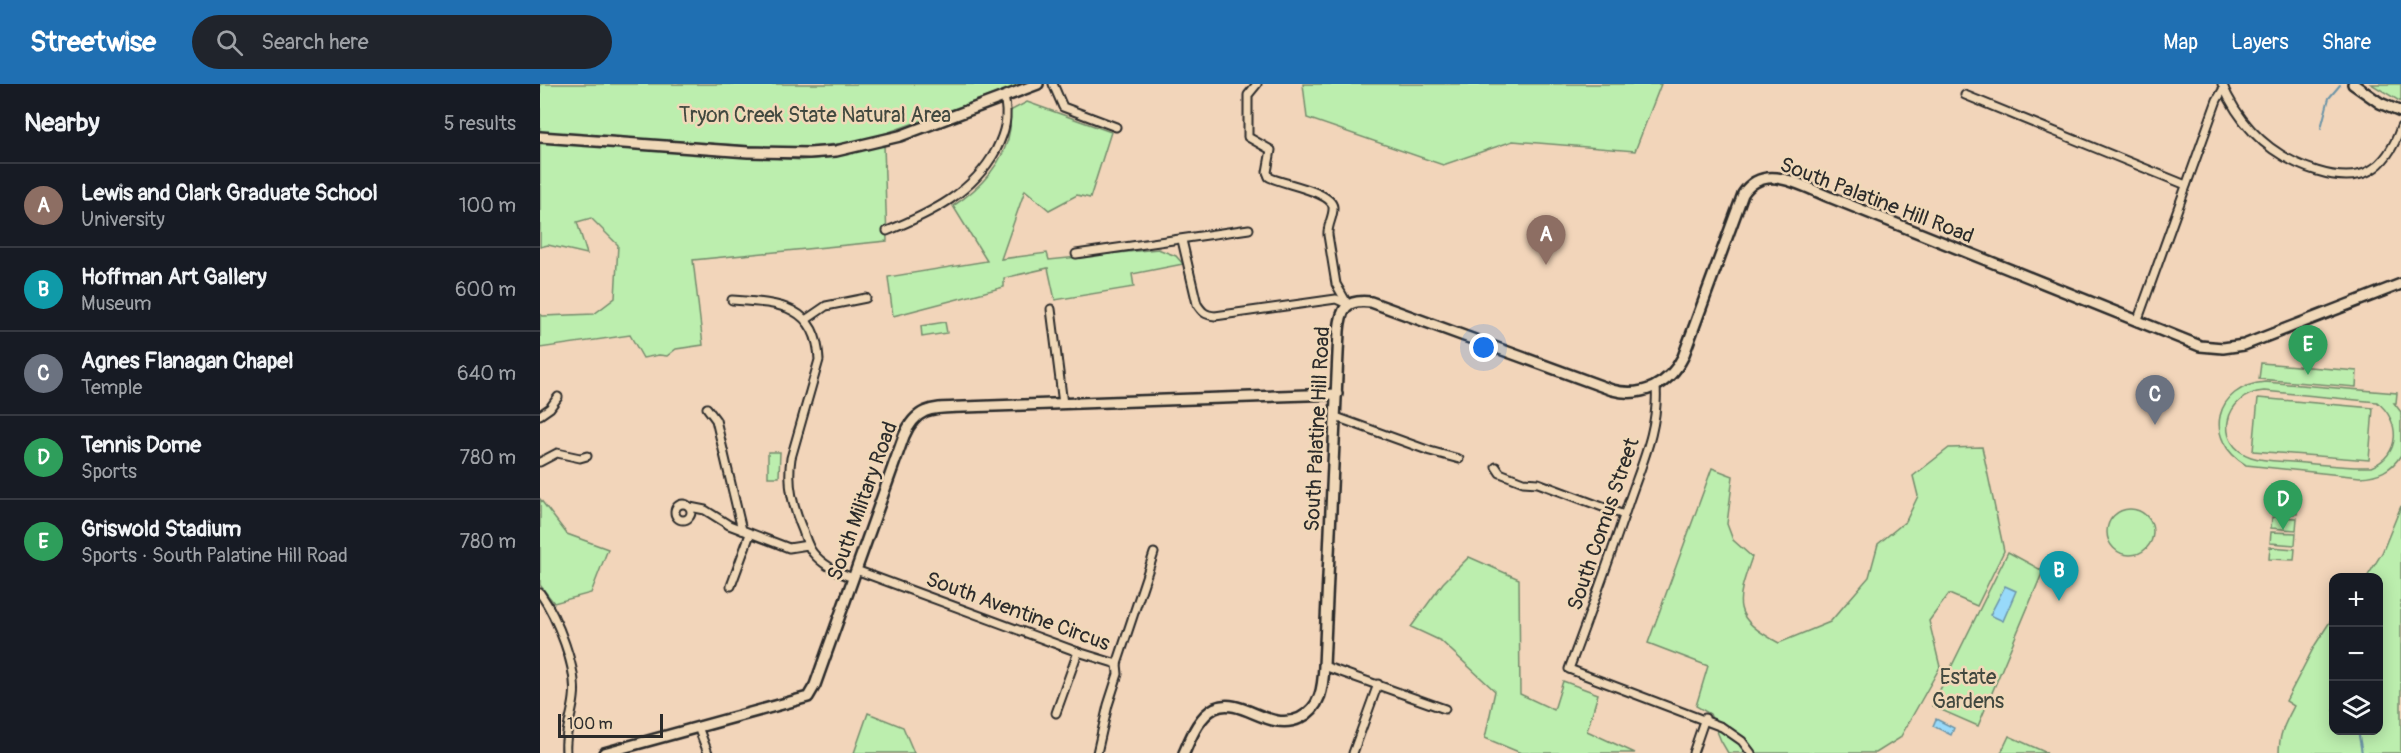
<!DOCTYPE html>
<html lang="en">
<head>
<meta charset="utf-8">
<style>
  :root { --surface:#171b24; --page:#20242c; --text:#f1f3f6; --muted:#9ea1a6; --line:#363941; --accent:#1f6fb2 }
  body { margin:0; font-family:Pangolin,sans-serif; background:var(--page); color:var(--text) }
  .controls { position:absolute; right:18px; bottom:18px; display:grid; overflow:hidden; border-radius:12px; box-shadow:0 3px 15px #0003 }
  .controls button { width:54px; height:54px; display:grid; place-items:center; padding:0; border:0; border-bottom:2px solid var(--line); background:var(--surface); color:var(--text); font:30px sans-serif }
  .scale { position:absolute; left:18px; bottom:15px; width:105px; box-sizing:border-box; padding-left:6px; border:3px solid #2b2b2b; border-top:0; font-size:16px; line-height:21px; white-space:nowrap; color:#2b2b2b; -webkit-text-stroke:4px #f0d8b8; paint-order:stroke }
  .you { position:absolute; left:944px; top:264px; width:21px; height:21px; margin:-15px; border:4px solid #fff; border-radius:50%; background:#1a73e8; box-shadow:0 0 0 9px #1a73e833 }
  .badge { display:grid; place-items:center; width:39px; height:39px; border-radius:50%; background:var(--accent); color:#fff; font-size:20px; font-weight:700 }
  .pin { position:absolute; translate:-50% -50px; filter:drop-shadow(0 2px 3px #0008) }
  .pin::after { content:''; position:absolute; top:32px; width:21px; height:18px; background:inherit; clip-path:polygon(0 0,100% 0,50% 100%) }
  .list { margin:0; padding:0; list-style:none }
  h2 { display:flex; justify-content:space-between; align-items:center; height:78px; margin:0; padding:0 24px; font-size:26px }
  h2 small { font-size:20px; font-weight:400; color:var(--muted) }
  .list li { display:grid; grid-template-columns:39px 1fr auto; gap:18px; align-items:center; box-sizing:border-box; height:84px; padding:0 24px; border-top:2px solid var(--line) }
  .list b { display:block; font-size:22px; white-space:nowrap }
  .list p { margin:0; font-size:20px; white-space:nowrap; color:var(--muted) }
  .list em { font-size:20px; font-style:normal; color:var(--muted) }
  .icon { flex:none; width:33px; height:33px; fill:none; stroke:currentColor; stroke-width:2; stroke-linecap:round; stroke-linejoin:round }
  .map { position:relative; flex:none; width:1861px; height:669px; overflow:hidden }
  header { display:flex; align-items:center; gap:36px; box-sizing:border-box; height:84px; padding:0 30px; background:var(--accent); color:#fff }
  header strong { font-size:28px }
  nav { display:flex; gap:33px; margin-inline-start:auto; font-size:21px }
  .search { width:420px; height:54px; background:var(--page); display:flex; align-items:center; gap:15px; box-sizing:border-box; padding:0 21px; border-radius:33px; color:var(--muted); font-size:22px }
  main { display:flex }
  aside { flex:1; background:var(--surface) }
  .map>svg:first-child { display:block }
</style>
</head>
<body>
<header>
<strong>Streetwise</strong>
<div class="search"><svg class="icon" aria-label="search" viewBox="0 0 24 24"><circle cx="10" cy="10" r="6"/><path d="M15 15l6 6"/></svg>Search here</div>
<nav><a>Map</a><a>Layers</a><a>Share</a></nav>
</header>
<main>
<aside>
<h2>Nearby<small>5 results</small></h2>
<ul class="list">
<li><span class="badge" style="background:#8d6e63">A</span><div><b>Lewis and Clark Graduate School</b><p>University</p></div><em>100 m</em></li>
<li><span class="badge" style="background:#0f9aa8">B</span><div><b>Hoffman Art Gallery</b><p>Museum</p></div><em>600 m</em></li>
<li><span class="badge" style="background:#6b7280">C</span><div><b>Agnes Flanagan Chapel</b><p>Temple</p></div><em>640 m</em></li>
<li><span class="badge" style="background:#2e9e5b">D</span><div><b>Tennis Dome</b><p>Sports</p></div><em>780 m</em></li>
<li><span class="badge" style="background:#2e9e5b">E</span><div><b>Griswold Stadium</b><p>Sports · South Palatine Hill Road</p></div><em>780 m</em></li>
</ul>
</aside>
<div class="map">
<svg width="1861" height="669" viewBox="0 0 1861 669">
  <rect width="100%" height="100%" fill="#f2d5ba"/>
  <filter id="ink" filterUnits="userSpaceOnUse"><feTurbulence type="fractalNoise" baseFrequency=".0167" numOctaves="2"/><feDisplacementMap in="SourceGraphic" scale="12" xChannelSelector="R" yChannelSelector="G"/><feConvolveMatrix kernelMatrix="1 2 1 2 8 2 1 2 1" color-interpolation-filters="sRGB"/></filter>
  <g filter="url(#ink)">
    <g fill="#bceeae" stroke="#748c6c" stroke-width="1.5" fill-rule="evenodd">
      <polygon points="0,0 483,0 338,52 321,57 272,63 229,63 0,49"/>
      <polygon points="763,0 1121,0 1095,67 973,57 903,81 767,34"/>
      <polygon points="1831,0 1861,0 1861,18"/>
      <path d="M 487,18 L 571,48 L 550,114 L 537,111 L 509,126 L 485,106 L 461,175 L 507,169 L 509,176 L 618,165 L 636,172 L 643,180 L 592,190 L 594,203 L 515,216 L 508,184 L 464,194 L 464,203 L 353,232 L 348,193 L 447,177 L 413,122 C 439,105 466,78 470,45 C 471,39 469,33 470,27 Z"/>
      <polygon points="0,58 261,76 293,73 344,61 347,157 153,176 163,261 136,265 127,272 119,271 103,274 90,251 0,264 0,230 3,232 54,230 75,214 78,161 51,134 37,138 47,170 8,161 0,163"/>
      <polygon points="405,238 407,249 382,253 381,242"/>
      <polygon points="1721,279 1817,287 1816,303 1719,295"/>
      <path d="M 1725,298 L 1857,309 L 1856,319 L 1854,319 L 1861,328 L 1861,371 C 1851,387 1838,392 1820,393 L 1706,381 C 1662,355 1675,302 1725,298 ZM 1724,307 L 1837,318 C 1861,337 1861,371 1831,383 C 1805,384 1778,380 1752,378 C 1739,377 1723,377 1711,373 C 1673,360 1684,310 1724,307 Z"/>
      <polygon points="1718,314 1833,324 1829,376 1713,367"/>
      <path d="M 1442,363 L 1464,467 L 1437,522 L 1409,510 L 1389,537 L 1400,583 L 1360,654 L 1336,669 L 1188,669 L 1181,657 L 1170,630 L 1156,622 L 1168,582 L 1108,559 L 1172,384 L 1193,392 L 1187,440 L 1193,456 L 1212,473 C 1195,521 1191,533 1239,559 L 1290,538 L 1329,493 L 1338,460 L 1366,437 L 1378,412 L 1373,392 L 1409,364 Z"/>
      <polygon points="228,368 240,368 239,393 228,393"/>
      <polygon points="0,415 27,450 68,465 51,509 14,519 0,501"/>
      <polygon points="1733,417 1758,418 1757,430 1732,429"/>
      <path d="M 1861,422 L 1861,669 L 1739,669 C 1739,650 1745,639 1754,622 L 1746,617 L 1775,561 L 1793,533 L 1794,646 L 1838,646 L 1838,494 L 1827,493 L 1842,469 Z"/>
      <circle cx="1590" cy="448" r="23"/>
      <polygon points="1732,433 1757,434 1756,446 1731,444"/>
      <polygon points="1731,448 1756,449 1755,461 1730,459"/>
      <polygon points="1730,463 1755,465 1754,476 1729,475"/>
      <polygon points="1468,468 1503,487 1438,642 1392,622"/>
      <polygon points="929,473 979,495 980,610 1014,626 1023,597 1058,610 1047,647 1095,669 981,669 945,654 955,607 901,557 871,543 903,499"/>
      <polygon points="328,629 363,643 374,669 314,669"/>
      <polygon points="1469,652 1507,669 1461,669"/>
    </g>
    <g fill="#98dafa" stroke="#6c94a7" stroke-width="1.5">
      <polygon points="1465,502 1476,507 1463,537 1450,531"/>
      <polygon points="1396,635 1414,644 1411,651 1393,642"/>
    </g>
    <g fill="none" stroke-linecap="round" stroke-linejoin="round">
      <g stroke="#6c94a7" stroke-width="2">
        <polyline points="1823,0 1825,2"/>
        <polyline points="1781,44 1789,14 1800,1"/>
        <polyline points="1818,646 1822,669"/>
      </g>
      <g stroke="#2b2b2b" stroke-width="11">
        <g id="street">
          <polyline points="513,0 523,23 576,43"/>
          <path d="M 717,0 L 708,11 L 708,53 L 731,66 L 727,88 L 729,93 C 742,100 791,107 793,123 C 794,132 787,141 788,151 L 796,200 L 808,221"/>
          <path d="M 1682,0 C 1701,44 1732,73 1777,87 C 1822,101 1846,86 1861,43"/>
          <polyline points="1425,11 1646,101"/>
          <path d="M 347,147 C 391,129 433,109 456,66 C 465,48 469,33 464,13"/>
          <path d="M 642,156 L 657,220 C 662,228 665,231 675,232 L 796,215 L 805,219"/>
          <polyline points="536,170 709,145"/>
          <path d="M 192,216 C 237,219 277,220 279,276 L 251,374 C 247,401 253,423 263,447 C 266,455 268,463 273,469 C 282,480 299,489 313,494"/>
          <polyline points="511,225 523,320"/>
          <polyline points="267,235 286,222 326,214"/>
          <polyline points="1597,238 1677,16 1684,4"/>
          <path d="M 1116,303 C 1119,343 1102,379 1089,417 C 1070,474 1050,529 1029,585 L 1182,643 L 1202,657 L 1211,669"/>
          <polyline points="167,324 176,336 202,446"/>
          <polyline points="0,331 10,324 18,313"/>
          <polyline points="796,333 890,367 919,375"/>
          <polyline points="0,378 17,369 40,374 47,372"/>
          <polyline points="956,383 960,389 983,398 998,399 1084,431"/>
          <circle cx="143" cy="428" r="8"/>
          <polyline points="150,423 165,426 189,441 249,464 268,461"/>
          <polyline points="316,486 538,568 577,580"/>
          <polyline points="191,502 210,450"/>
          <path d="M 0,509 C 17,533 38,585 34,614 C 32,633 24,649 26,669"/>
          <polyline points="784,582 905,625"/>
          <polyline points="516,629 538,568"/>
          <polyline points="158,643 168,669"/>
          <polyline points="557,669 568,621 578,590 577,580 614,469"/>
          <polyline points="813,669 838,600"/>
          <polyline points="1153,669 1165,634"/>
        </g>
      </g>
      <g stroke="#2b2b2b" stroke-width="14">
        <g id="secondary">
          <polyline points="1813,0 1840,19 1861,28"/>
          <polyline points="0,53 208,68 269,69 296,67 360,52 498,0"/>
          <path d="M 64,669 L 268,613 L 275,601 L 364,352 C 377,321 395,324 424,323 L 797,310"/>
          <path d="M 644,669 C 651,653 659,632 675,624 C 702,612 729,649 760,634 C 781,624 783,603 784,582 L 799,247 C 801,224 806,215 831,218 L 1072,306 C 1102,314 1129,301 1143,273 L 1203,110 C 1225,77 1263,103 1292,114 L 1660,262 L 1683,264 L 1704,261 L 1861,200"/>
        </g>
      </g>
      <use href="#street" stroke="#f0d8b8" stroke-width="7"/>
      <use href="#secondary" stroke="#f0d8b8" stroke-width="9"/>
    </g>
  </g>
  <g text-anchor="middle" stroke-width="5" stroke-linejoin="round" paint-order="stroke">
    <g font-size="21" fill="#41483f" stroke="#f0d8b8">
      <text x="275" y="38">Tryon Creek State Natural Area</text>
      <text x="1428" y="600">Estate<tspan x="1428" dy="24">Gardens</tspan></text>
    </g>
    <g font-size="21" fill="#2b2b2b" stroke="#f0d8b8">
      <text transform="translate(1337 116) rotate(21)" y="7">South Palatine Hill Road</text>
      <text transform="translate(777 345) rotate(-87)" y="7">South Palatine Hill Road</text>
      <text transform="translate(322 417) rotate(-70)" y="7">South Military Road</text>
      <text transform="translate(1063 440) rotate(-71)" y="7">South Comus Street</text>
      <text transform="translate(478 527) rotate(20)" y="7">South Aventine Circus</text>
    </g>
  </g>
</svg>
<div class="controls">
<button>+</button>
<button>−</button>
<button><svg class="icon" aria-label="layers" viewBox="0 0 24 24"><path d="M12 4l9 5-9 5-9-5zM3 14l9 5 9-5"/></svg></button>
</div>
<div class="scale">100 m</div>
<div class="you"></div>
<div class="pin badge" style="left:1006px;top:181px;background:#8d6e63">A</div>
<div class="pin badge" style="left:1519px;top:517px;background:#0f9aa8">B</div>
<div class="pin badge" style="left:1615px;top:341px;background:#6b7280">C</div>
<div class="pin badge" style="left:1743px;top:446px;background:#2e9e5b">D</div>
<div class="pin badge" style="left:1768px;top:291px;background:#2e9e5b">E</div>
</div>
</main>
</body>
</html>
